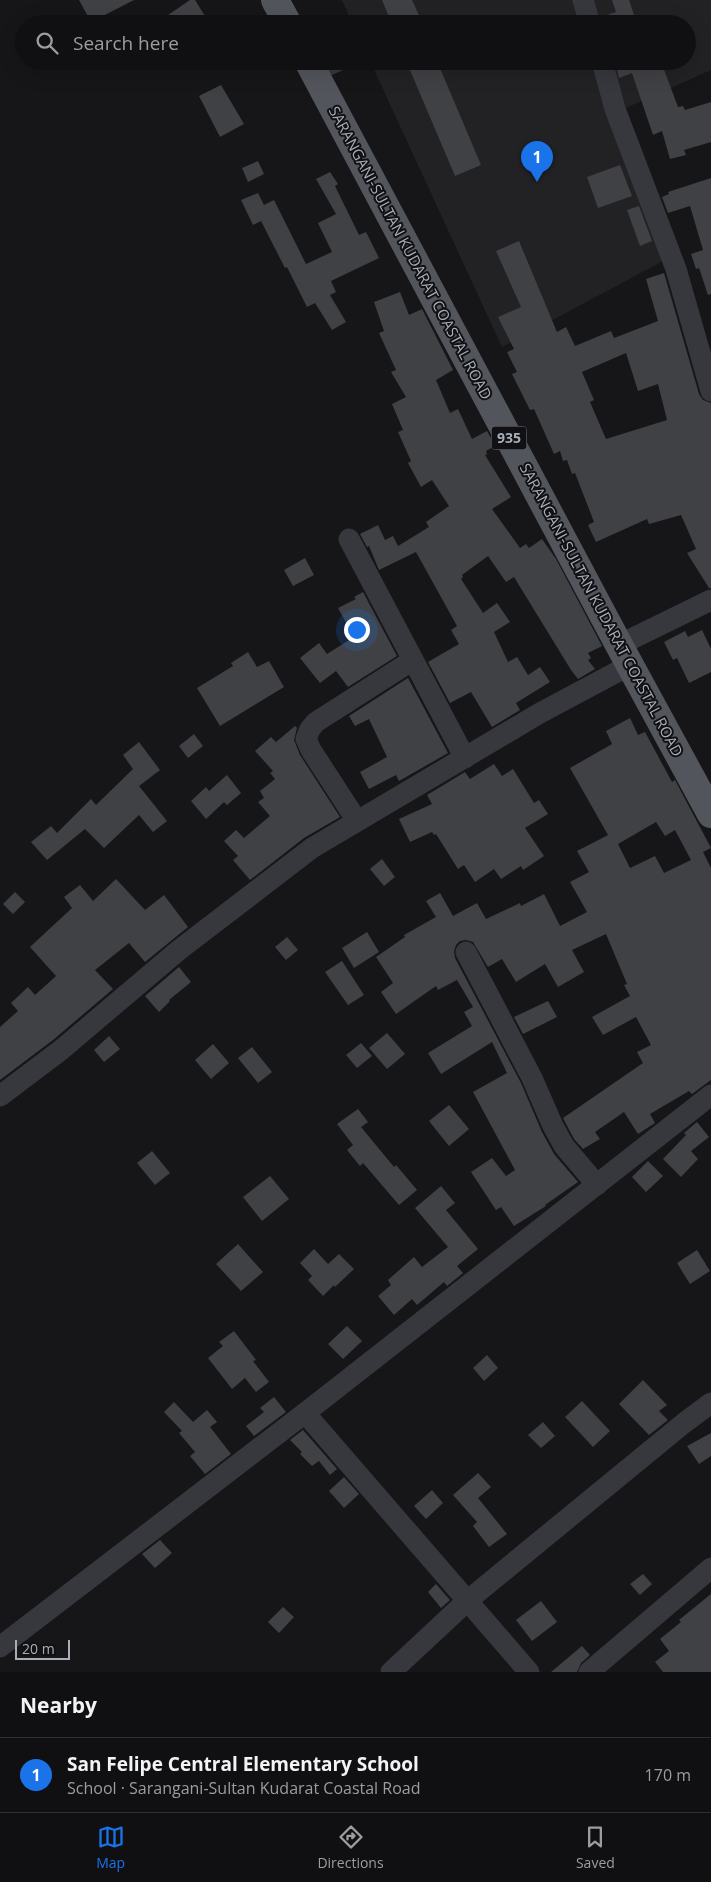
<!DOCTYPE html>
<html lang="en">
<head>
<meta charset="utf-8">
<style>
  :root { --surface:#101012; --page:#1e1e20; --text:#f1f3f6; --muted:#9c9d9f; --line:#303032; --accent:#1a73e8 }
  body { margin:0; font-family:"Open Sans",sans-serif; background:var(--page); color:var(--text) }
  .scale { position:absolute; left:15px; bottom:12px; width:55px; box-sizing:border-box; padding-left:5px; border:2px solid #a8adb8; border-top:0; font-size:14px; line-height:18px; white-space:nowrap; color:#a8adb8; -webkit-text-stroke:4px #111113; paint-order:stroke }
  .you { position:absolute; left:356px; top:629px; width:18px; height:18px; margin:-12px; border:4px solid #fff; border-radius:50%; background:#1a73e8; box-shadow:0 0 0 8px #1a73e833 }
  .badge { display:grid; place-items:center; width:32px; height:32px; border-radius:50%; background:var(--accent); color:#fff; font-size:16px; font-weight:700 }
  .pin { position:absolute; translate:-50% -41px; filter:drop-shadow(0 1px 2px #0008) }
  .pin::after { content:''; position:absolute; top:26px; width:18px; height:15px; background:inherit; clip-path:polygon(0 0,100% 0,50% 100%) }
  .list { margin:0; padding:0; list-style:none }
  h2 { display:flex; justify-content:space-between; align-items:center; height:65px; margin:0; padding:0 20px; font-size:21px }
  h2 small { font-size:16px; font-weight:400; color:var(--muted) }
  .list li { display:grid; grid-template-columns:32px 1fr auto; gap:15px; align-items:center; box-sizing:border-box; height:75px; padding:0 20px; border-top:1px solid var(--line) }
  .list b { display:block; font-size:19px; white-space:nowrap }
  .list p { margin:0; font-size:16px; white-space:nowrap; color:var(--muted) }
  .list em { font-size:16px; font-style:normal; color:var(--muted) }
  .icon { flex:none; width:28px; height:28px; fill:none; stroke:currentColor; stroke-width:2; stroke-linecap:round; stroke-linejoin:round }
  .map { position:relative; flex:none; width:711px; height:1672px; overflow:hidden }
  .search { position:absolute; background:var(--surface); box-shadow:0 5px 20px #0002; left:15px; right:15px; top:15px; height:55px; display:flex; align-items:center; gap:12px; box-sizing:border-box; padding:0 18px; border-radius:28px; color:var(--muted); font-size:19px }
  .sheet { height:140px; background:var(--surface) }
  nav { display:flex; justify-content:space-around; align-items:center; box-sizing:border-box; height:70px; border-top:1px solid var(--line); background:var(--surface); font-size:14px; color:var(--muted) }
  nav a { display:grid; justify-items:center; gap:2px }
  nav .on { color:var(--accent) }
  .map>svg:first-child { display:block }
</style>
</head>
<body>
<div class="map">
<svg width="711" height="1672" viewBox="0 0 711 1672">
  <rect width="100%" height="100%" fill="#161618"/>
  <polygon fill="#222225" points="342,0 711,0 711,70 617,112 678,253 502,347 370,61 687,61 687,24 353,24"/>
  <g fill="#404145" fill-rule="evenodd">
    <polygon points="79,0 134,0 91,22"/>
    <polygon points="190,0 195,0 210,24 155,24"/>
    <polygon points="382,0 412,0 423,24 392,24"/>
    <polygon points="612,0 629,0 637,24 602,24 601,17 616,12"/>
    <polygon points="429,61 437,61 481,165 455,176 410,70"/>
    <polygon points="615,61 659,61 659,63 652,66 654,70 663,67 678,107 683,106 685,110 711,102 711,142 684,150 686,155 670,159 662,131 653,135 632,73 619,78"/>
    <polygon points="221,85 244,124 220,137 199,96"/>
    <polygon points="258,161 264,174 248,182 242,168"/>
    <polygon points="620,165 632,196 598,208 587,177"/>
    <polygon points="330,172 338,184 335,186 359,235 366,232 379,258 331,281 336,292 330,295 346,322 332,330 315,303 307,307 287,267 285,268 261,221 253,225 241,200 258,193 264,205 274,200 306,264 332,252 318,223 336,214 316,179"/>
    <polygon points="711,178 711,294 708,295 699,268 696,269 691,254 703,250 690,206 668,213 662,197 669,194 668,192"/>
    <polygon points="639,206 652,241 640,246 627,210"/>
    <path d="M 519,241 L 557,332 L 566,327 L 575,346 L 611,331 L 614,338 L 658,321 L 646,279 L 664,273 L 699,394 L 703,400 L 711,403 L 711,588 L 709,588 L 687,553 L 696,549 L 681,515 L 649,524 L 647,519 L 596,542 L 588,525 L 594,522 L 575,473 L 572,474 L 567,460 L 563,461 L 560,451 L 554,454 L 534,409 L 530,410 L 512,374 L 517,372 L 507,352 L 514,349 L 498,317 L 521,307 L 496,251 ZM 626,353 L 638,391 L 658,384 L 667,420 L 606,439 L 590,402 L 594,400 L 582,372 Z"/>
    <polygon points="400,292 409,315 422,309 453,370 436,380 450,413 458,409 472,439 487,431 495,446 486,451 487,454 485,455 511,497 492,509 520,548 526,544 529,548 542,539 556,559 602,646 588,653 591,658 588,660 595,669 578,679 571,670 514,577 506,582 488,556 462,575 463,577 461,579 483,613 497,603 510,622 494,632 508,662 517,657 528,675 540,667 550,682 516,703 520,710 492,727 471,692 450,703 428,662 459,644 451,630 457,626 416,552 379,570 369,546 367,547 360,534 378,525 385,540 393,536 398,546 429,527 426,522 449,506 432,480 421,487 408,463 411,461 398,432 403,430 392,404 406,397 391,372 396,370 379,333 384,331 374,302"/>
    <polygon points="305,558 314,575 293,586 284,570"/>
    <polygon points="363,592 397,656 348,687 336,671 320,683 300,658 319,643 327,654 354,637 338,608 356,599 354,597"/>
    <polygon points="702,630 711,649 711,672 689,683 677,658 673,660 664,642 685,631 688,637"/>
    <polygon points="248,652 257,667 269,661 284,687 220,726 197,688 233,666 231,663"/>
    <polygon points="408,678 448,753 399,781 396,775 369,789 360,772 387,757 369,719 355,726 349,716"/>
    <path d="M 630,718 L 638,735 L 645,732 L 672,782 L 675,780 L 711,848 L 703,852 L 711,868 L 711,1080 L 692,1094 L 689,1091 L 650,1114 L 655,1123 L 638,1134 L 624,1112 L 595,1132 L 600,1139 L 583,1149 L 574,1139 L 563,1118 L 643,1063 L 637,1052 L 651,1045 L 636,1017 L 603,1035 L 592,1017 L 630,996 L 624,985 L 627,984 L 606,934 L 572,950 L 584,972 L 558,987 L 545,964 L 516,982 L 502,959 L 488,967 L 473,942 L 466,940 L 460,941 L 456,945 L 454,951 L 455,958 L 521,1083 L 542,1132 L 554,1154 L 578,1182 L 545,1205 L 546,1206 L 514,1226 L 501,1207 L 496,1210 L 471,1172 L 492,1158 L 506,1176 L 515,1170 L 473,1092 L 507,1073 L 492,1042 L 441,1074 L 428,1053 L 472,1026 L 464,1012 L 473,1007 L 457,980 L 438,990 L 436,986 L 396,1014 L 381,992 L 393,983 L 376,957 L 405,937 L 404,935 L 436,917 L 426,901 L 440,893 L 453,916 L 477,903 L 486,919 L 520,903 L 521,906 L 544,894 L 560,926 L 587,912 L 570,882 L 589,872 L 577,851 L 608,835 L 570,768 L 612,744 L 606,731 ZM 656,822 L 665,836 L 675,830 L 691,860 L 664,873 L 655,856 L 630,868 L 618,844 Z"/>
    <polygon points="295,726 297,728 294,740 300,755 340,817 304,838 250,880 233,860 238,856 224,841 236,830 244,838 270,816 258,802 264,798 260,791 275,779 270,773 273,771 255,751 271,737 276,742"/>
    <polygon points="194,734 203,746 188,758 179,746"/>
    <polygon points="139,742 160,770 139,786 167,821 153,832 139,815 104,848 85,829 47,860 31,842 51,826 57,833 91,799 96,805 133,769 123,755"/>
    <polygon points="494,764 502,776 513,769 534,803 539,800 548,814 525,828 544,856 523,870 521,866 501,879 494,869 475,882 464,865 458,869 436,834 434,835 432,832 410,842 399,819 432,804 427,795 465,772 470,779"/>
    <polygon points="227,775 241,793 227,805 224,802 206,819 191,801 206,787 209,791"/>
    <polygon points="382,859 395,877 384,886 370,869"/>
    <polygon points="116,879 145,910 164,895 188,927 145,962 129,943 95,970 113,989 53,1040 0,1080 0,1027 18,1011 11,1003 28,987 35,995 56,976 30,947 72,908 64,897 80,885 93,901"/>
    <polygon points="15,892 25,902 13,914 3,904"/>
    <polygon points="367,932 379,952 354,968 342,948"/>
    <polygon points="287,937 298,950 286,960 275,947"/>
    <polygon points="342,961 364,995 348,1005 325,972"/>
    <polygon points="179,967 191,982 169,1000 170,1001 159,1012 145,996"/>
    <polygon points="548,1001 557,1017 523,1034 514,1017"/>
    <polygon points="387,1033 405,1054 387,1069 369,1048"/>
    <polygon points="109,1036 120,1049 104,1062 94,1050"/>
    <polygon points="361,1043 372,1056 357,1068 346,1055"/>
    <polygon points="213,1044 229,1063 211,1079 195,1060"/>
    <polygon points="252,1047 272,1072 258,1083 238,1058"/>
    <polygon points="449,1105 469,1129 449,1146 429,1121"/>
    <polygon points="358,1109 368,1122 361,1127 394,1167 396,1165 417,1190 399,1205 363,1163 360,1166 347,1150 353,1145 337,1124"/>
    <polygon points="697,1122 709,1137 691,1151 698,1159 681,1177 663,1159 686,1135 684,1133"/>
    <polygon points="152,1151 170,1173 155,1185 137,1163"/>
    <polygon points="648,1161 663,1176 646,1192 632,1177"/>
    <polygon points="270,1176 289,1199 262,1221 243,1197"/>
    <polygon points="441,1186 455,1203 446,1210 478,1249 457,1266 463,1273 447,1286 444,1282 417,1305 412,1299 394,1315 378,1296 391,1285 388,1280 414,1257 422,1267 448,1247 415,1208"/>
    <polygon points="238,1244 263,1272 241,1291 216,1264"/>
    <polygon points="314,1249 328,1264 339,1254 354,1269 335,1287 334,1285 323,1296 308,1280 312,1276 300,1263"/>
    <polygon points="697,1250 710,1271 690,1284 677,1263"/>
    <polygon points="347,1326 362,1341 343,1359 328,1344"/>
    <polygon points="234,1331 256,1360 253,1361 269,1382 256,1392 245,1378 232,1389 208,1358 223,1346 219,1342"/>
    <polygon points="487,1355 498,1368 484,1381 473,1368"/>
    <polygon points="643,1380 667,1405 659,1411 668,1420 649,1435 619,1404"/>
    <polygon points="274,1397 286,1412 254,1436 246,1426 264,1412 260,1408"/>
    <polygon points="582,1401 610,1431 593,1447 565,1417"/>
    <polygon points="174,1402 193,1422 207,1410 217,1422 210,1427 231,1454 205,1474 190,1456 195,1452 179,1433 182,1431 164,1412"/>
    <polygon points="543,1422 555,1436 541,1448 528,1435"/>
    <polygon points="303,1430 337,1469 330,1475 319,1461 312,1466 300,1454 302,1452 290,1440"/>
    <polygon points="711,1433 711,1456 699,1464 687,1446"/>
    <polygon points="478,1473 491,1487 478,1498 507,1534 489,1547 473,1526 477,1522 453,1495"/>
    <polygon points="344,1477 359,1494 344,1508 329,1491"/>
    <polygon points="432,1490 443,1503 426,1519 414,1506"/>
    <polygon points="160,1540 172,1553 155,1568 142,1554"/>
    <polygon points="643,1574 652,1584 640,1595 630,1584"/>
    <polygon points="436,1584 450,1600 441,1608 428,1592"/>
    <polygon points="711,1594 711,1672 663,1672 655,1662 669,1651 660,1639 681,1622 679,1620"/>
    <polygon points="541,1601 557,1622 532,1641 516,1620"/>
    <polygon points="283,1607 294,1617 279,1633 268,1622"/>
    <polygon points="582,1646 590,1655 581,1663 577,1672 551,1672"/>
  </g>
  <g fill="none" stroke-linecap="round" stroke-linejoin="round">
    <g stroke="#37383d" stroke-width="11">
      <polyline points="435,24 436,23"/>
      <polyline points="316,76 350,61"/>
    </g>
    <g stroke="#37383d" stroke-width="21">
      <polyline points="583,0 590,24"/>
      <polyline points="602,61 615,109 676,269 711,391"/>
      <polyline points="349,539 465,758"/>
      <polyline points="619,645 711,600"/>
      <polyline points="357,821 311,750 306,739 310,729 316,722 413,660"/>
      <polyline points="466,952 532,1078 553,1126 564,1146 597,1185"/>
      <polyline points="0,1096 61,1050 179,950 312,848 540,713 630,665"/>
      <polyline points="305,1413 529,1672"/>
      <polyline points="0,1647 305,1413 711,1095"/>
      <polyline points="391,1672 467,1601 684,1423 711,1403"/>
      <polyline points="589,1672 711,1568"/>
    </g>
    <g stroke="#53555c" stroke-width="28">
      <polyline points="275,0 288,24"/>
      <polyline points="308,61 619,645 711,814"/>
    </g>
  </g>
  <g text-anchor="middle" stroke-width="4" stroke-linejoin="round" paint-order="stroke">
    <rect fill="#111113" stroke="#7b7e86" stroke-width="1" x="491.5" y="426.5" width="35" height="23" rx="4"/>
    <g font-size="14" font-weight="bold" fill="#a8adb8">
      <text x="509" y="443">935</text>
    </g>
    <g font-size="15" fill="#a8adb8" stroke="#111113">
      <text transform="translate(410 253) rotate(62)" y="5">SARANGANI-SULTAN KUDARAT COASTAL ROAD</text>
      <text transform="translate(601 610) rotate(62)" y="5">SARANGANI-SULTAN KUDARAT COASTAL ROAD</text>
    </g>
  </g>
</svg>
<div class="scale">20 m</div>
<div class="you"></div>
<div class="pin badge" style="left:537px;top:182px">1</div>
<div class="search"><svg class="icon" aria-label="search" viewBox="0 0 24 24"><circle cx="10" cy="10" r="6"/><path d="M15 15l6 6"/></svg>Search here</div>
</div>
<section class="sheet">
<h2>Nearby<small></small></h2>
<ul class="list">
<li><span class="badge">1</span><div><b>San Felipe Central Elementary School</b><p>School · Sarangani-Sultan Kudarat Coastal Road</p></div><em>170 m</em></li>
</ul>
</section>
<nav>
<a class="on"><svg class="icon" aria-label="map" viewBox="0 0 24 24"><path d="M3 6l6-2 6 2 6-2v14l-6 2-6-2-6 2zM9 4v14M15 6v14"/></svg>Map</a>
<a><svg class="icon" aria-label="directions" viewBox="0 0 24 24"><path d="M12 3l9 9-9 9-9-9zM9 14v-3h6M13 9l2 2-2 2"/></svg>Directions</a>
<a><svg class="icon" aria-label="saved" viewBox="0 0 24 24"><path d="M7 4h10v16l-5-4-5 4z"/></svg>Saved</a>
</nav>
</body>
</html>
